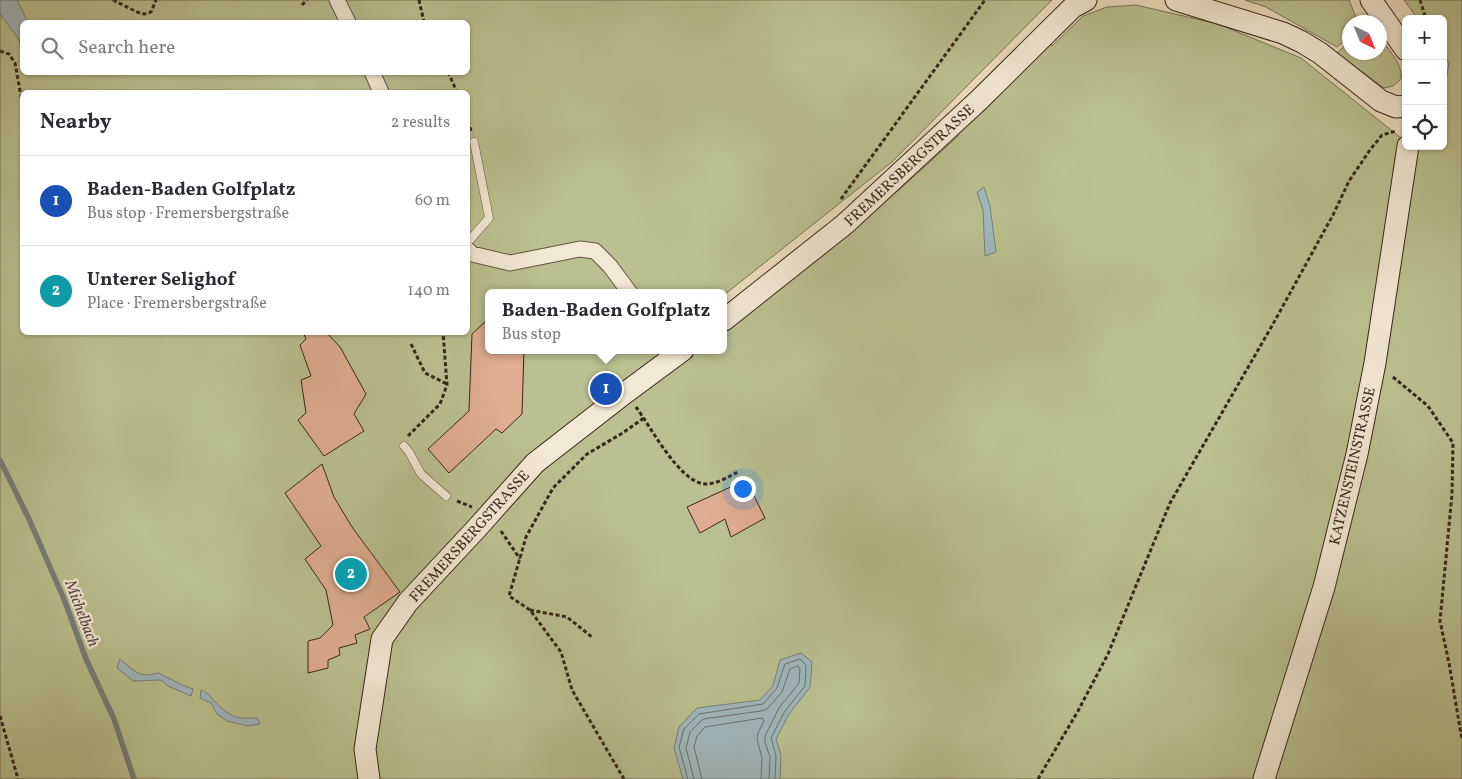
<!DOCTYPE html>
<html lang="en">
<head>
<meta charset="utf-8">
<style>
  :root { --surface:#fff; --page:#f7f7f7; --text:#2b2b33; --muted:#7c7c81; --line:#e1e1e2; --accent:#1a73e8 }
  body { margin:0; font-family:Vollkorn,serif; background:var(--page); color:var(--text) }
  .controls { position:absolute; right:15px; top:15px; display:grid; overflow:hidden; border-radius:8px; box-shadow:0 1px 4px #0004 }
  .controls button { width:45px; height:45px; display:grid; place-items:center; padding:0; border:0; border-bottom:1px solid var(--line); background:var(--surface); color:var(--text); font:25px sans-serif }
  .compass { position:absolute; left:1342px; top:15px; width:45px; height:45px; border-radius:50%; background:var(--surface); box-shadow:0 1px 4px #0004; rotate:137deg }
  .you { position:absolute; left:742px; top:488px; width:18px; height:18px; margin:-12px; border:4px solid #fff; border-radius:50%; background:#1a73e8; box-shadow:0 0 0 8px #1a73e833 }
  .badge { display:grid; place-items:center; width:32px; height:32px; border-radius:50%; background:var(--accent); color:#fff; font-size:16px; font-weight:700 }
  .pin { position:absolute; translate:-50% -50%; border:2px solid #fff; box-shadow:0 1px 5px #0006 }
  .popup { position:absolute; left:485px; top:289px; width:242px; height:65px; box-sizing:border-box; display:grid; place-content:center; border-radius:8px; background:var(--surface); filter:drop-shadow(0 1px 4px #0005); font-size:16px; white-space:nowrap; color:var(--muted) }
  .popup b { font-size:19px; color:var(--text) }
  .popup::after { content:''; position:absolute; left:50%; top:100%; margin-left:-10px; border:10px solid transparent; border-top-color:var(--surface) }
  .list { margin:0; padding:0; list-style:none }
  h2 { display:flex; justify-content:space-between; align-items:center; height:65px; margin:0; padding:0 20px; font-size:21px }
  h2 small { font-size:16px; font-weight:400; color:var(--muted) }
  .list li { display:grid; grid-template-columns:32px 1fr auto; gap:15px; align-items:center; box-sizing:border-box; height:90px; padding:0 20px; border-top:1px solid var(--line) }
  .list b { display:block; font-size:19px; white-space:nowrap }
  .list p { margin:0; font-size:16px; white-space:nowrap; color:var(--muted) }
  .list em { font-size:16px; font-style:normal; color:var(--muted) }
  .icon { flex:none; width:28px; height:28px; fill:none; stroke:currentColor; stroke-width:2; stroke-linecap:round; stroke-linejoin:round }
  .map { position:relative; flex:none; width:1462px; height:779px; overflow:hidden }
  .search { position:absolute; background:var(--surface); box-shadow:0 1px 4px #0004; left:20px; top:20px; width:450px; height:55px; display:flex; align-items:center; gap:12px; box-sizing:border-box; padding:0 18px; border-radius:8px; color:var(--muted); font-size:19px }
  .panel { position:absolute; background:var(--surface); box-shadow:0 1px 4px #0004; left:20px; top:90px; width:450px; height:245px; border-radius:8px }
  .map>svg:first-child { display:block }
</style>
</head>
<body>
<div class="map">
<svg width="1462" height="779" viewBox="0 0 1462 779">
  <rect width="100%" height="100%" fill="#eddcbd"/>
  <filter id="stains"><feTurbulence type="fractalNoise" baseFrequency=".004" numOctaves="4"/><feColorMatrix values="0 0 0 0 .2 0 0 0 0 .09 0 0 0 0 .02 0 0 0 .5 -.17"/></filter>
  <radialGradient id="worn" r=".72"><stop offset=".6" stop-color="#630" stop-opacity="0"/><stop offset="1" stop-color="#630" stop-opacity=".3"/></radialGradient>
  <g fill="#bac08f" stroke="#787355" fill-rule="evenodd">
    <path d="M 0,0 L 1052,0 L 893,161 L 724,295 L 724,293 L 488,293 L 488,350 L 724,350 L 724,333 C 804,270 884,206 958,136 L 957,132 L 1051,41 L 1052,46 L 1083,16 L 1107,7 L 1136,5 L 1218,24 L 1301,58 L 1401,138 L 1406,136 L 1406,146 L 1443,146 L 1443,96 L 1449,63 L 1443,55 L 1443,19 L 1418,19 L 1404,0 L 1462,0 L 1462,779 L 0,779 ZM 22,22 L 468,22 L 468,72 L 22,72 ZM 22,92 L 468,92 L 468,332 L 22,332 Z"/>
    <polygon points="1245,0 1349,0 1358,22 1350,22 1349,37 1337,47 1266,7"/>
    <path d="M 1380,37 C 1388,49 1403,64 1401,79 L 1393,86 L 1384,88 L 1337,53 L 1349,42 L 1350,52 L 1380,52 Z"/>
  </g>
  <g fill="#a0b8bd" stroke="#767e7c">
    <polygon points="0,0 17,0 28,22 22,22 22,47 18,38 0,14"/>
    <polygon points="984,187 990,206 996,252 985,256 983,210 977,192"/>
    <polygon points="801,653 812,662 810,687 789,714 776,739 781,755 780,779 683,779 674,748 679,727 697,708 760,700 773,686 780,660"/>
    <path d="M 120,659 C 134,670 139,679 158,673 C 170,678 180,685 193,689 L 191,696 L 168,686 L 161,680 L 133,681 L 117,668 Z"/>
    <path d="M 201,690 C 209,693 211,698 216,703 C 231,718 238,719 257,718 L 260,724 L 248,726 L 227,721 L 217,714 L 211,703 L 200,698 Z"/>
  </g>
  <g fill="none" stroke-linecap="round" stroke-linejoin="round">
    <g stroke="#6c6f6c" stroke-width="1">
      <polyline points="688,779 679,747 684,729 699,714 763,704 777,688 785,664 800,659 806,665 805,686 785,711 771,738 776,756 775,779"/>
      <polyline points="694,779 686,748 690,732 703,719 761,711 767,709 782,692 790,669 798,666 800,669 799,683 779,708 765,736 765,742 770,757 769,779"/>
      <polyline points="702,779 694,747 697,736 705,727 762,718 764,721 758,733 757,739 762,758 761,779"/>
    </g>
    <polyline stroke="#767e7c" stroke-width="5.5" points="0,460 29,519 64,599 86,659 114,719 134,779"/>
  </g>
  <g fill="#dfad8f" stroke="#37261b">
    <polygon points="488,319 488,350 524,350 522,414 502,433 496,429 449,473 428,449 469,411 472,334"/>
    <polygon points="303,332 326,332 340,347 366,394 354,414 364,431 324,456 298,420 306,413 301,380 311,376 300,345 306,339"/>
    <polygon points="322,464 334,497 352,527 400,592 364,617 370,629 355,635 357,643 339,648 340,655 328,660 328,668 308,673 308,641 320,638 333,625 326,590 305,559 321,546 285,493"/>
    <polygon points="746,480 765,518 731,537 725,519 700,533 687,507"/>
  </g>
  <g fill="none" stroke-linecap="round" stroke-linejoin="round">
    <g stroke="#645444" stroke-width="9">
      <g id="lane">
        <polyline points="468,242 489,218 474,142"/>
        <polyline points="404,446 409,452 421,474 446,496"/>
      </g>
    </g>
    <g stroke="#645444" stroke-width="17">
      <g id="street">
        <polyline points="337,0 348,22"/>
        <polyline points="372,72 381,92"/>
        <polyline points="468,250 472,254 510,263 580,249 595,251 610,266 630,293"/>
      </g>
    </g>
    <g stroke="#37261b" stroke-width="23">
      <g id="secondary">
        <polyline points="1176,0 1283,33 1302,42 1320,53 1381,101 1396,107 1406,106"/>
        <polyline points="1371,0 1406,50"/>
        <polyline points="724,320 845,224 979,100 1073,7 1086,0"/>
        <polyline points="369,779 365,749 382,639 408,602 477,528 535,463 625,393 683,350"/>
        <polyline points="1264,779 1324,587 1357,454 1375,363 1408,146"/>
      </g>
    </g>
    <g stroke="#37261b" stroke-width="3" stroke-dasharray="4 2.5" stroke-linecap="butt">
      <polyline points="113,0 137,12 144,14 151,12 156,0"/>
      <polyline points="419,0 424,22"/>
      <polyline points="1420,0 1426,19"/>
      <polyline points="302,5 307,0"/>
      <polyline points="0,51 9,54 15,63 22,102"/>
      <polyline points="448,72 457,92"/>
      <polyline points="468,121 471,131"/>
      <polyline points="841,199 985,0"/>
      <polyline points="411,344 425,373 447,384"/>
      <polyline points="1393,377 1428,406 1453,443 1452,494 1440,621 1449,663 1462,740"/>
      <path d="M 636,407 C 651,427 679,482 705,484 C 717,484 728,477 738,472"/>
      <polyline points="408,436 440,404 447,385 443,332"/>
      <polyline points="457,501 472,507"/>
      <polyline points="501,531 520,559"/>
      <polyline points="530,610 567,617 592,637"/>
      <polyline points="0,716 18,779"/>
      <polyline points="624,779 572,690 561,652 530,610 509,596 526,537 553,488 587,454 621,434 644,418"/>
      <polyline points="1038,779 1078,711 1108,654 1170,503 1273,324 1333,215 1349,181 1370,150 1382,135 1396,131"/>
    </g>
    <use href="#lane" stroke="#f3e8d4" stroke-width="8"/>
    <use href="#street" stroke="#f3e8d4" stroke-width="15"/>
    <use href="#secondary" stroke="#f3e8d4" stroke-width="21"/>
  </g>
  <g text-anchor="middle" stroke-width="4.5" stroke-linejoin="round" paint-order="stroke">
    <g font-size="15" fill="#37261b" stroke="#f3e8d4">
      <text transform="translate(909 165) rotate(-43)" y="5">FREMERSBERGSTRASSE</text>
      <text transform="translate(1352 466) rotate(-77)" y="5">KATZENSTEINSTRASSE</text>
      <text transform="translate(469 536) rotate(-48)" y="5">FREMERSBERGSTRASSE</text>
    </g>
    <g font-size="16" font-style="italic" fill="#514a44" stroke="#f3e8d4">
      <text transform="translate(83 613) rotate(69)" y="6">Michelbach</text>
    </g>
  </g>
  <rect width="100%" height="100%" filter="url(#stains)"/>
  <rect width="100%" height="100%" fill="url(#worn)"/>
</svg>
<div class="controls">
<button>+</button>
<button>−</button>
<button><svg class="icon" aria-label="locate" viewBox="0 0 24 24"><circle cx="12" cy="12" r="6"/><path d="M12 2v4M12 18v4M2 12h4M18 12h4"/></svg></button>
</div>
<svg class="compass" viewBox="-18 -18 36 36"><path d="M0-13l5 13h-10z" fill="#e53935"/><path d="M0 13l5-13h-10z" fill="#7c7c81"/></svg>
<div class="you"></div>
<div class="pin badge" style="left:606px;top:389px;background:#1a4fb4">1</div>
<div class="popup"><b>Baden-Baden Golfplatz</b>Bus stop</div>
<div class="pin badge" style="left:351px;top:574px;background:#0f9aa8">2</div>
<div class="search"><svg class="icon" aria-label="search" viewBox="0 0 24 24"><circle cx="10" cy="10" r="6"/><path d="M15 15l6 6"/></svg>Search here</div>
<section class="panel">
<h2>Nearby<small>2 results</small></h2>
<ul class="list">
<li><span class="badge" style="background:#1a4fb4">1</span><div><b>Baden-Baden Golfplatz</b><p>Bus stop · Fremersbergstraße</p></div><em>60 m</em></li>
<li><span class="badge" style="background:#0f9aa8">2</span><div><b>Unterer Selighof</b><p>Place · Fremersbergstraße</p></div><em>140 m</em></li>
</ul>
</section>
</div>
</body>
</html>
